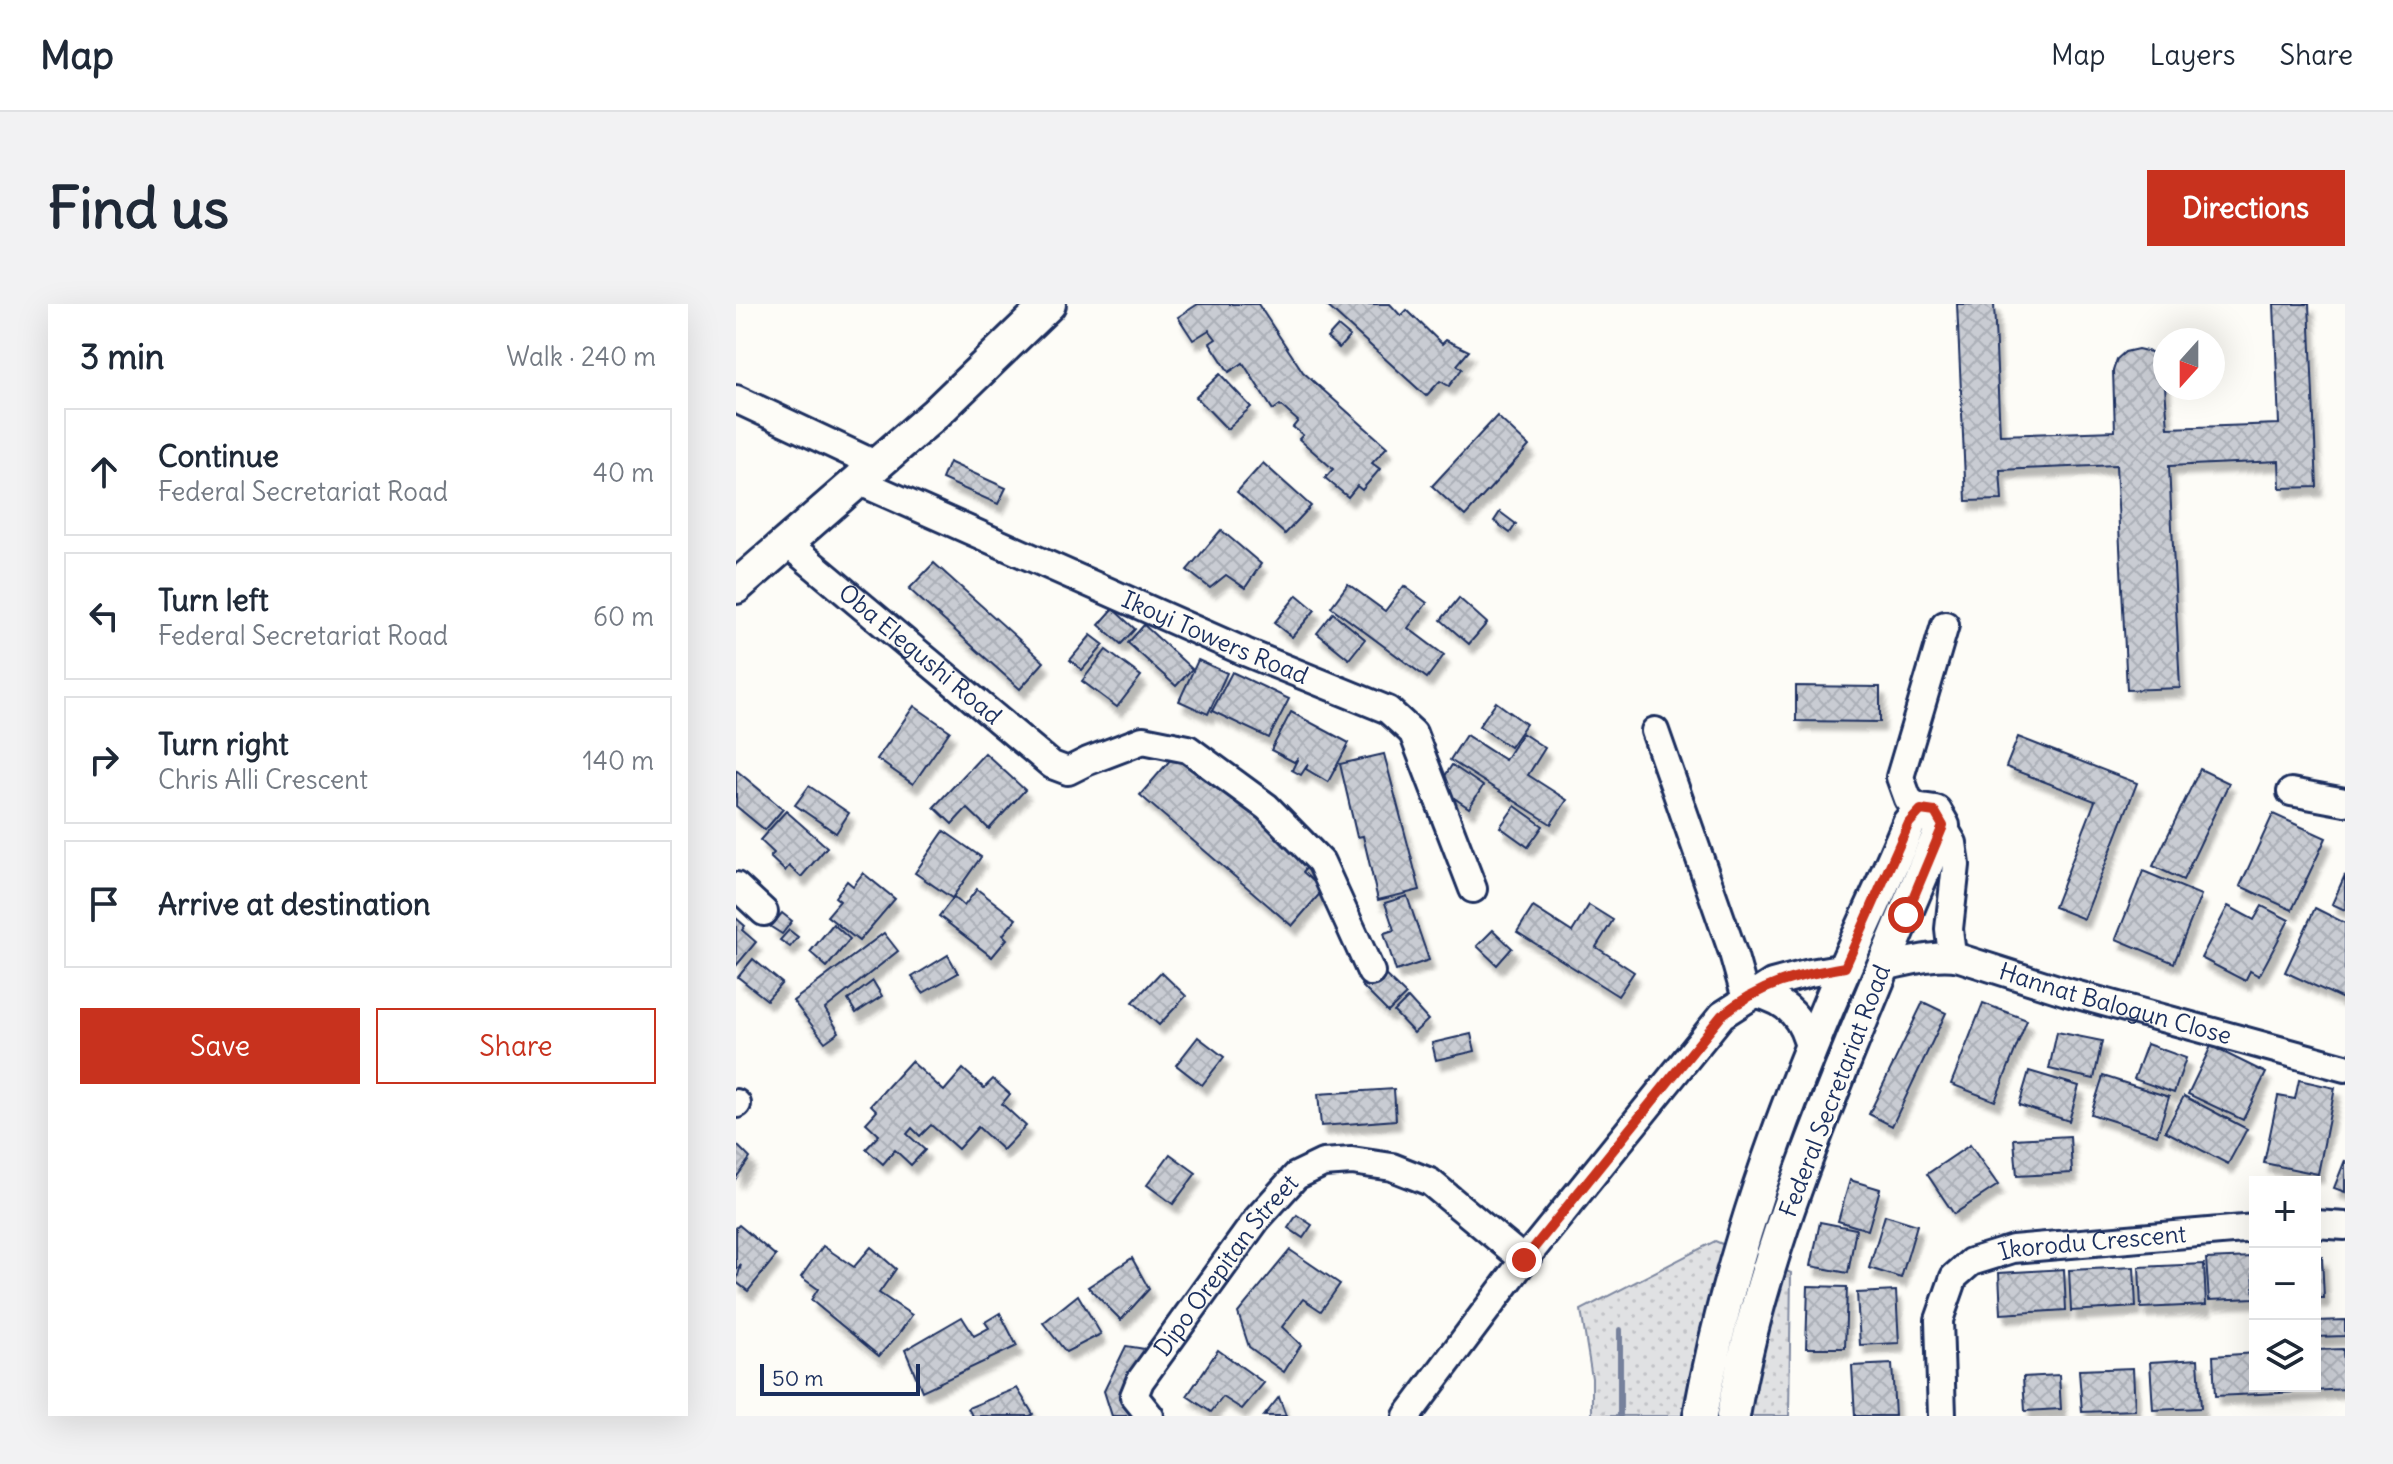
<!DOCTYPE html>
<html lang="en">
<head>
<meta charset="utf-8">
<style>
  :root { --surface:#fff; --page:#f2f2f3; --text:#1f2937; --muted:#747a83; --line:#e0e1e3; --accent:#c8321e }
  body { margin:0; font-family:Delius,sans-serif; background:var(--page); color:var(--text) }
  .controls { position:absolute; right:24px; bottom:24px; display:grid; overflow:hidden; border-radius:0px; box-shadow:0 8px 32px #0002 }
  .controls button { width:72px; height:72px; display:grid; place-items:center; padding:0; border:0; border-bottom:2px solid var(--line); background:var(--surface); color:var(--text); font:40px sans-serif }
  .compass { position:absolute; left:1417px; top:24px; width:72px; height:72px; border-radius:50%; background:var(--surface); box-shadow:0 8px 32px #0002; rotate:201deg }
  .scale { position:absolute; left:24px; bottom:20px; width:160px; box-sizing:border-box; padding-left:8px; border:4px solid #1b2f5e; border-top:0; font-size:22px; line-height:28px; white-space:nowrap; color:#1b2f5e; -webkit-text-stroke:6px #fdfcf7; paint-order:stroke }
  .stop { position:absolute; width:24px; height:24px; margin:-18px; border:6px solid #c8321e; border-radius:50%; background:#fff }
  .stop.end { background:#c8321e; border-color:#fff; box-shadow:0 2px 8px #0008 }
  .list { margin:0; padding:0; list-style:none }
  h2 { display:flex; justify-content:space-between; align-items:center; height:104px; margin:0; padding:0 32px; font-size:34px }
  h2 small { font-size:26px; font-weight:400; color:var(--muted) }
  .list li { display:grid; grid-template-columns:52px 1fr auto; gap:24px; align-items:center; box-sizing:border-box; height:128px; margin:0 16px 16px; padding:0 16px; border:2px solid var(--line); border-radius:0px }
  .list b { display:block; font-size:30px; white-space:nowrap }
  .list p { margin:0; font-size:26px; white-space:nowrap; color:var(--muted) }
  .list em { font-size:26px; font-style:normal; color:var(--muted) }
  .actions { display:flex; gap:16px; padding:24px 32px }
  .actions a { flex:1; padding:18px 0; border:2px solid var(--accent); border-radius:0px; text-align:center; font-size:28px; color:var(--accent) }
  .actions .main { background:var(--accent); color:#fff }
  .icon { flex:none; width:44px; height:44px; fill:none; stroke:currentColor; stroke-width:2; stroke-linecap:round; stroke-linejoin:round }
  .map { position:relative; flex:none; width:1609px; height:1112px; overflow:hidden; border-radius:0px }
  header { display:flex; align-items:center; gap:48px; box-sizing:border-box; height:112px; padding:0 40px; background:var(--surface); border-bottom:2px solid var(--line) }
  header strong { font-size:38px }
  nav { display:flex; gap:44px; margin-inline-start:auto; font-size:28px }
  .intro { display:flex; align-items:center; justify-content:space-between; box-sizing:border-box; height:192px; padding:0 48px }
  h1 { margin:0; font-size:56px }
  .button { padding:20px 36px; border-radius:0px; background:var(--accent); color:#fff; font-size:28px; font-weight:700 }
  main { display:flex; gap:48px; padding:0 48px }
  aside { flex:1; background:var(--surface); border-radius:0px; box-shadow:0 8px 32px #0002 }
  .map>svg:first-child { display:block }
</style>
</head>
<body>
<header>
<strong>Map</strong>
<nav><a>Map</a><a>Layers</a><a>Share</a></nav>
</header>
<div class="intro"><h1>Find us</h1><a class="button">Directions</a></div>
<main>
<aside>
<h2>3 min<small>Walk · 240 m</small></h2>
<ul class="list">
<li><svg class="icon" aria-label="ahead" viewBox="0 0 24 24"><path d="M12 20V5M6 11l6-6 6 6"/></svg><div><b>Continue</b><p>Federal Secretariat Road</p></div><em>40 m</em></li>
<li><svg class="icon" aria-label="left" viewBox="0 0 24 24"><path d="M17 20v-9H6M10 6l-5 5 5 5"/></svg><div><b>Turn left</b><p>Federal Secretariat Road</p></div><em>60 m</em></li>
<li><svg class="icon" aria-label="right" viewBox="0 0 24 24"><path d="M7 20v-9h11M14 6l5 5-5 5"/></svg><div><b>Turn right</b><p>Chris Alli Crescent</p></div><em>140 m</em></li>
<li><svg class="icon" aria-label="arrive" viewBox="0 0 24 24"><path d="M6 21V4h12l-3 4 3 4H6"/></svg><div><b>Arrive at destination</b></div></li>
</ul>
<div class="actions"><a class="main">Save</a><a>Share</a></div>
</aside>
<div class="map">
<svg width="1609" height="1112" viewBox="0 0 1609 1112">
  <defs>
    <pattern id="grass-dots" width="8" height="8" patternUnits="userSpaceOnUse" patternTransform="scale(2)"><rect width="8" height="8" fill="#e0e1e3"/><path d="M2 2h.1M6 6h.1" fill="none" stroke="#c0c1c5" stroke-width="1.8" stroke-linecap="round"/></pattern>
    <pattern id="building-cross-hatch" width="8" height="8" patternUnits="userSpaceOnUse" patternTransform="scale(2)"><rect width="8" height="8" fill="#c9ccd3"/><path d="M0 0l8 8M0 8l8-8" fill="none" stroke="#acb0b8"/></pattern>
    <filter id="shadow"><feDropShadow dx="5" dy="9" stdDeviation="2" flood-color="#0004"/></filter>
  </defs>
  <rect width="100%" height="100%" fill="#fdfcf7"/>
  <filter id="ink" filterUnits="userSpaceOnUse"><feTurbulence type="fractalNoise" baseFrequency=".0125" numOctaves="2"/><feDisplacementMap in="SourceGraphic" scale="16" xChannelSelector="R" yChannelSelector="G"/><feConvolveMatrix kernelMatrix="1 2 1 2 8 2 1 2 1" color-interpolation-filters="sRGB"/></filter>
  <g filter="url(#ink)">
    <polygon fill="url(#grass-dots)" stroke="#7e88a0" stroke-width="2" points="979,937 1055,969 1053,1112 856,1112 856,1074 845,1006"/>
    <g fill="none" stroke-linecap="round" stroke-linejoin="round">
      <polyline stroke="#76819c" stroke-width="6" points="884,1112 884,1026"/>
    </g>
    <g fill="url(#building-cross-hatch)" stroke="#1b2f5e" stroke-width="2" filter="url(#shadow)">
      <polygon points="462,0 522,0 567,68 651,143 636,159 644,165 626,186 621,182 612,193 589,174 597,165 563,135 567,131 557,123 562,117 544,101 537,106 507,59 493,68 474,39 480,35 473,26 457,36 442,13"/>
      <polygon points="589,0 654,0 665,12 671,6 706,40 710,36 733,47 721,61 726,65 713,82 704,77 690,92"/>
      <polygon points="1221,0 1258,0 1264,131 1379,127 1377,67 1381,55 1389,48 1402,45 1415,48 1424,55 1428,69 1432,124 1543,120 1538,0 1573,0 1581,183 1544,184 1543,157 1433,162 1444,384 1391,386 1380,161 1264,166 1266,196 1230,197"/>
      <polygon points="602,22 614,32 603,44 591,34"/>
      <polygon points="484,70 515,103 491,125 460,93"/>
      <polygon points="761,112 793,142 729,212 696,182"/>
      <polygon points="213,158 270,184 262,200 206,175"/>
      <polygon points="527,159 575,202 549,230 501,188"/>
      <polygon points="764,208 780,220 774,229 758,217"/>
      <polygon points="485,226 525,260 509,284 490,271 474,284 451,266"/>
      <polygon points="198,259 308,358 284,385 173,285"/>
      <polygon points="612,280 649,307 668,282 691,299 672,324 708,351 691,374 595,303"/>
      <polygon points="561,291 579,306 556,333 538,319"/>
      <polygon points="723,294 751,319 733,340 705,316"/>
      <polygon points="377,305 399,325 385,340 363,321"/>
      <polygon points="597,309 629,335 613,355 581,329"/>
      <polygon points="408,321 456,365 440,382 392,339"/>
      <polygon points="355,331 368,341 346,366 334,356"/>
      <polygon points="370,346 405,372 381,403 346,377"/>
      <polygon points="462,356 491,369 472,410 443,397"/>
      <polygon points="496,368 553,395 533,434 476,407"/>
      <polygon points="1060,382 1144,383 1144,418 1060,417"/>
      <polygon points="760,398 790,420 774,443 743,422"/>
      <polygon points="178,402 214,427 177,480 141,455"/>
      <polygon points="555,408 613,439 592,478 570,465 572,460 565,471 556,466 562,454 558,458 535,446"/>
      <polygon points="786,429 809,444 792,471 831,496 815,520 714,456 730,431 769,456"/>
      <polygon points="1282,433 1401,479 1348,615 1318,603 1359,497 1270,463"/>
      <polygon points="446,447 576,557 567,568 587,586 556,622 404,491 435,455 438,457"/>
      <polygon points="249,449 289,486 253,525 231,504 216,520 198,503"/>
      <polygon points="648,450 684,586 642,596 627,532 621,533 604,460"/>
      <polygon points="716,461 747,482 733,504 702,483"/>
      <polygon points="1464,465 1493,479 1447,576 1417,562"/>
      <polygon points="0,466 47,505 29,526 0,502"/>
      <polygon points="73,482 113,509 100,529 59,501"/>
      <polygon points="779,502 807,522 792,543 764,523"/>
      <polygon points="50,507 91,543 65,573 53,562 49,567 34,553 38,549 24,536"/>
      <polygon points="1537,510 1590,534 1556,606 1504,582"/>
      <polygon points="208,527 245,553 216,594 179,569"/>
      <polygon points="1407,567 1465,591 1438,659 1380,635"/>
      <polygon points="127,569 159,595 123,637 91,612 104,597 99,593 111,577 117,582"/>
      <polygon points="1609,571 1609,606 1596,600"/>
      <polygon points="241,585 280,615 267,631 271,635 256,653 203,612 218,593 228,602"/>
      <polygon points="671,592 693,656 660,667 648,629 658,626 649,599"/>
      <polygon points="853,601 877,616 860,643 898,668 882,692 781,628 797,603 836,628"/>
      <polygon points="1492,602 1518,616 1526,602 1553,616 1523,672 1514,667 1509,677 1465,654"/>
      <polygon points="1579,604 1609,619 1609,696 1549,668"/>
      <polygon points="46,609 56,617 46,630 35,623"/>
      <polygon points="0,614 9,622 6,626 20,638 0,662"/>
      <polygon points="97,620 114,635 91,663 74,648"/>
      <polygon points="53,626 62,633 54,643 44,636"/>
      <polygon points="757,626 776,644 761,661 741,642"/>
      <polygon points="148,629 162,647 89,705 103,728 89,738 57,697"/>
      <polygon points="212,651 222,669 187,689 176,673"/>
      <polygon points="17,655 46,679 31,696 2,673"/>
      <polygon points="642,664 670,691 652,708 625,681"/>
      <polygon points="425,668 450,692 423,721 397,698"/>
      <polygon points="137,677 146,692 120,709 112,696"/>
      <polygon points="672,694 692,716 678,729 658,708"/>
      <polygon points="1187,698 1210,709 1156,822 1133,810"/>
      <polygon points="1247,699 1291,716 1259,797 1215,780"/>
      <polygon points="1321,728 1366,737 1358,775 1313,765"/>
      <polygon points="735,730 739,747 700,756 696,739"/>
      <polygon points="462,733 488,753 466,781 440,761"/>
      <polygon points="1411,740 1450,754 1438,789 1398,775"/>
      <polygon points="1475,742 1530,769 1507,816 1452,790"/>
      <polygon points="175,757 208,787 227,765 248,784 257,775 274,790 266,800 290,822 267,846 242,823 222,845 195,821 184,832 176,824 171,830 189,846 175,861 159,846 147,860 130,845 143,831 130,819 141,807 135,801"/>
      <polygon points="1293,767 1343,782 1333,817 1283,801"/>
      <polygon points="1367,772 1433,793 1421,831 1355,810"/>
      <polygon points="1563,776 1599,784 1582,870 1528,859 1542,792 1559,795"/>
      <polygon points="658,785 660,816 585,822 582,790"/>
      <polygon points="1448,792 1511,825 1492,860 1429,827"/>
      <polygon points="1334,832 1336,869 1281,872 1278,835"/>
      <polygon points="0,840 14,854 0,874"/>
      <polygon points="1234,841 1262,881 1218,910 1191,870"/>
      <polygon points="434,850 460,869 437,900 411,881"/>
      <polygon points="1609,856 1609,888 1598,884"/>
      <polygon points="1114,876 1144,885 1132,926 1102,917"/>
      <polygon points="561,911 576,921 567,934 552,924"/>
      <polygon points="1149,911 1181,921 1165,974 1133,964"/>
      <polygon points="1084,918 1120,925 1112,969 1075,962"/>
      <polygon points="3,921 40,952 12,987 0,978 5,961 0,966 0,924"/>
      <polygon points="87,942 118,963 135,943 160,965 143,989 176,1011 162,1031 143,1052 75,996 82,985 65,973"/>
      <polygon points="554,946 604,980 585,1007 567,995 546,1023 565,1041 548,1068 513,1043 502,1009"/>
      <polygon points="1516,953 1519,994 1473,996 1470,955"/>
      <polygon points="1579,953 1586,953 1588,994 1579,994"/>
      <polygon points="396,954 413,985 385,1016 352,983"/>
      <polygon points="1468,960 1470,1001 1405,1004 1403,963"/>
      <polygon points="1398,963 1400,1003 1335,1007 1333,966"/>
      <polygon points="1328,965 1330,1006 1265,1010 1263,969"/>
      <polygon points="1072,982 1111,983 1109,1044 1070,1044"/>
      <polygon points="1160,987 1163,1039 1124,1041 1121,989"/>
      <polygon points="342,991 365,1030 330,1048 307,1019"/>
      <polygon points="264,1009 281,1042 186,1087 169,1046 226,1013 238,1032 253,1024 249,1018"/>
      <polygon points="1609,1016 1609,1032 1579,1033 1579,1017"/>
      <polygon points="390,1042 409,1045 386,1083 397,1112 376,1112 368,1087"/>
      <polygon points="1607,1045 1609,1085 1544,1089 1544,1082 1579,1082 1579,1046"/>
      <polygon points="482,1046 528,1079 506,1105 487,1093 475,1108 451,1092"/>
      <polygon points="1519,1049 1519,1082 1544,1082 1544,1089 1479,1092 1477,1052"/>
      <polygon points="1462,1055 1465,1104 1417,1106 1414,1058"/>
      <polygon points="1156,1060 1159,1112 1119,1112 1116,1062"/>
      <polygon points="1397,1064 1399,1106 1346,1108 1343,1066"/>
      <polygon points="1323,1071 1325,1105 1289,1107 1287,1073"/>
      <polygon points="281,1084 297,1110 294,1112 236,1112 232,1104"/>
      <polygon points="543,1093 550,1112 528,1112"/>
    </g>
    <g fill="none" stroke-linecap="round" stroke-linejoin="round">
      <g stroke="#1b2f5e" stroke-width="32">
        <g id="minor">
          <polyline points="0,95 141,161"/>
          <path id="s1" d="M 122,177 L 509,348 L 652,406 L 677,429 L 737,585"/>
          <path id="s2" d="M 52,240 L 316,461 L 332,467 L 352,457 L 407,436 L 452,445 L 531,503 L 585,558 L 635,668"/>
          <polyline points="919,427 997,649 1010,695"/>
          <polyline points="1555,488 1609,498"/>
          <polyline points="1185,506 1172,495 1164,473 1209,321"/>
          <polyline points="1207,522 1217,539 1220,561 1213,625 1216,652"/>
          <polyline points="0,582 28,608"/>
          <path id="s3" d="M 1147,663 C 1171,658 1200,649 1224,654 L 1331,688 L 1609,764"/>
          <path d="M 1021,690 C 1053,698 1067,715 1074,747"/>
          <polyline points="0,799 1,800"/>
          <polyline points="1579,920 1609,922"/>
          <path id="s4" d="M 414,1112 L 398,1092 L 404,1077 L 521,915 L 560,872 L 587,859 L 616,857 L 656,863 L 694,878 L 788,956"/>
          <polyline points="671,1112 788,956 986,711 1036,679 1074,669 1109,663"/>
          <path id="s5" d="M 1206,1112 L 1203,1016 L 1218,973 L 1235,958 L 1277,945 L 1519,924"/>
        </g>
      </g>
      <g stroke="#1b2f5e" stroke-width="38">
        <g id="major">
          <polyline points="0,283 200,109 313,0"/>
          <path d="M 964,1112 C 992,957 1046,807 1109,663 C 1130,615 1153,568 1173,519 L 1185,506 L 1199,508 L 1207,522 C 1175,594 1145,668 1115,741 C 1066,861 1019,983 997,1112"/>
        </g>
      </g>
      <use href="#minor" stroke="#fdfcf7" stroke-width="26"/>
      <use href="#major" stroke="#fdfcf7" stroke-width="32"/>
    </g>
  </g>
  <g fill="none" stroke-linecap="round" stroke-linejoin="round" filter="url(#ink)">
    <path stroke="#c8321e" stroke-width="10" d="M 788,956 L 986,711 C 1024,680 1062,671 1109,663 L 1173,519 L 1185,506 L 1199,508 L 1207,522 L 1170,611"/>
  </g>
  <g text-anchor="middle" stroke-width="7" stroke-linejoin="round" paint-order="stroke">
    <g font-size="24" fill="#1b2f5e" stroke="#fdfcf7">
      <text dy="8" stroke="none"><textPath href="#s1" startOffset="390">Ikoyi Towers Road</textPath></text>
      <text dy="8" stroke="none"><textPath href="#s2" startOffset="172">Oba Elegushi Road</textPath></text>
      <text dy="8" stroke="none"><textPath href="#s3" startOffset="240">Hannat Balogun Close</textPath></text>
      <text transform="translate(1099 787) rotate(-69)" y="8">Federal Secretariat Road</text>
      <text dy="8" stroke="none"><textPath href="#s5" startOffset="288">Ikorodu Crescent</textPath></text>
      <text dy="8" stroke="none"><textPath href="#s4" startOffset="186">Dipo Orepitan Street</textPath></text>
    </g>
  </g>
</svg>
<div class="controls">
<button>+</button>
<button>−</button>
<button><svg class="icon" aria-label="layers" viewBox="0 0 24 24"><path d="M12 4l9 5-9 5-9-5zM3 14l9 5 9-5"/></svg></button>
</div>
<svg class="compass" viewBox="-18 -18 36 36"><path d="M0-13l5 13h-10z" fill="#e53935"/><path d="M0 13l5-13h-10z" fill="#747a83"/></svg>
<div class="scale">50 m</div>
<div class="stop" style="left:1170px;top:611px"></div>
<div class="stop end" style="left:788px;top:956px"></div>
</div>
</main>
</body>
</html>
